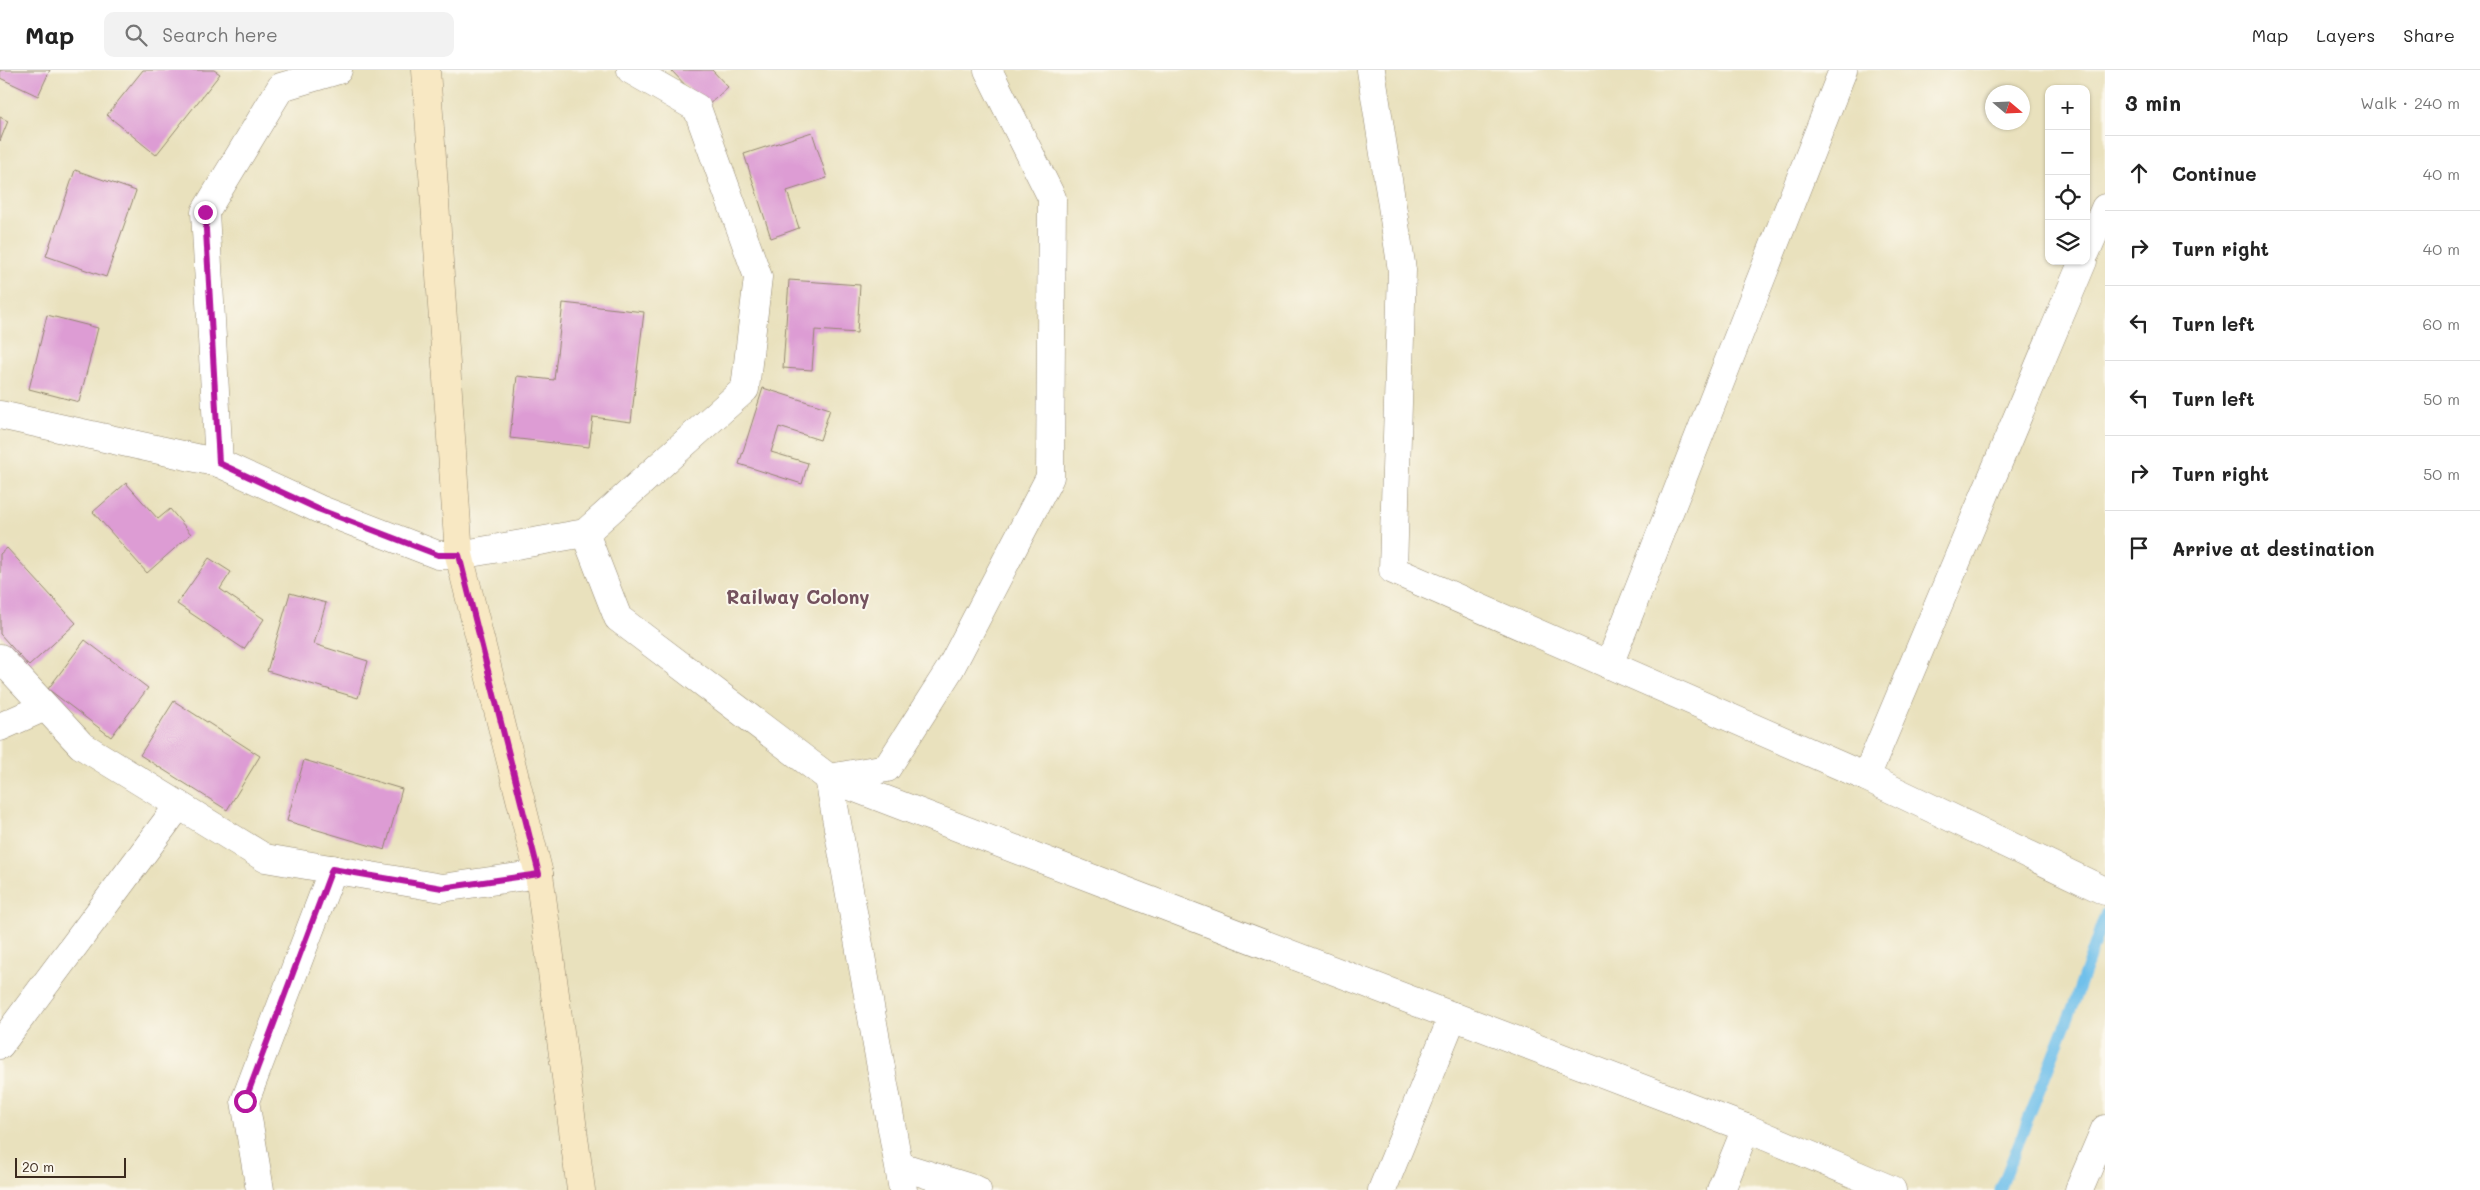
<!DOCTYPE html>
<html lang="en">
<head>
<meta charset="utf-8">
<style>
  :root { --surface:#fff; --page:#f2f2f2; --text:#222; --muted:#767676; --line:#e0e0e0 }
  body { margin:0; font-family:Mali,sans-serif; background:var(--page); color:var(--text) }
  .controls { position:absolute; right:15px; top:15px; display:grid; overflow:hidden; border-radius:10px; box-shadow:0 1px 4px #0004 }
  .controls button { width:45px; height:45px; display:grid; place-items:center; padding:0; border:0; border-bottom:1px solid var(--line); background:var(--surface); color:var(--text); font:25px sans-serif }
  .compass { position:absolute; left:1985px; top:15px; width:45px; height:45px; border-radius:50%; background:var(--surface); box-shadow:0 1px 4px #0004; rotate:109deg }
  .scale { position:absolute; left:15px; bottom:12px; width:111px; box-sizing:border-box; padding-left:5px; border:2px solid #3b2a1e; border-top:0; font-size:14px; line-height:18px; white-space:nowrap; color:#3b2a1e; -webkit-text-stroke:4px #fbf7ec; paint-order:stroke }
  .stop { position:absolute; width:15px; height:15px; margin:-11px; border:4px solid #b5179e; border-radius:50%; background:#fff }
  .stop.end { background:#b5179e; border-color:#fff; box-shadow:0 1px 5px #0008 }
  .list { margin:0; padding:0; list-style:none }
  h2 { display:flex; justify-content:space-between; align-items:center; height:65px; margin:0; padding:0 20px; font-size:21px }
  h2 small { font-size:16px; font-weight:400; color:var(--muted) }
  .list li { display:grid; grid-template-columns:32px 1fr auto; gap:15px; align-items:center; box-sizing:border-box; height:75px; padding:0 20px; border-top:1px solid var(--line) }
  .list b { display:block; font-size:19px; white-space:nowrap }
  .list em { font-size:16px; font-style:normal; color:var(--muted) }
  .icon { flex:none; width:28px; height:28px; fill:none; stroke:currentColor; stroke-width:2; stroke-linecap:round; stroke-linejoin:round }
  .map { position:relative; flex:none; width:2105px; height:1120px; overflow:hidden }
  header { display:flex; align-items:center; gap:30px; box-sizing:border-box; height:70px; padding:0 25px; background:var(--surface); border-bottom:1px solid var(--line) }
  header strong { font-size:24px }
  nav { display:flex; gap:28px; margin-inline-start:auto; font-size:18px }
  .search { width:350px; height:45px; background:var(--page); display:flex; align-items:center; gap:12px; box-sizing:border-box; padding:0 18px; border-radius:10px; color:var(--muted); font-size:19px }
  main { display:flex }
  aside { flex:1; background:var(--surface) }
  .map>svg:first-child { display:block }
</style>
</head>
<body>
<header>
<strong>Map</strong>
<div class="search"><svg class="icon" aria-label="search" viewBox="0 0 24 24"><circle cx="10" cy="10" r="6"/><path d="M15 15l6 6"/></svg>Search here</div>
<nav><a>Map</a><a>Layers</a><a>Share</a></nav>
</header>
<main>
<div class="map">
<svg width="2105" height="1120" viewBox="0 0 2105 1120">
  <rect width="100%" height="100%" fill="#fbf7ec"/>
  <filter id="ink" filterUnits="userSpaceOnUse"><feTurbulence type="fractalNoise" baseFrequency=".02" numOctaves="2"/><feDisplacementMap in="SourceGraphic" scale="10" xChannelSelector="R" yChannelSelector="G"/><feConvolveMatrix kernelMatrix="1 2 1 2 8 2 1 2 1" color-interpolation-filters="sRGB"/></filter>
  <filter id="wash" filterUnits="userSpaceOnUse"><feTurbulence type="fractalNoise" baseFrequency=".0096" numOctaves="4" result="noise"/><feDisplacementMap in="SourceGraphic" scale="20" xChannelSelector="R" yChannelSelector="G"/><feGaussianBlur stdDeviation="1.12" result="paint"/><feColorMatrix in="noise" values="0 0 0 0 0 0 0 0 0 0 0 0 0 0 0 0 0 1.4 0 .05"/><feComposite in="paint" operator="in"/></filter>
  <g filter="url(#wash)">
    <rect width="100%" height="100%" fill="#e9e1bd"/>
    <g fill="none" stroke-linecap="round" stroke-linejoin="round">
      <polyline stroke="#70c0eb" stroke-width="11" points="2000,1120 2073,936 2105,844"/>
    </g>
    <g id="blocks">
      <g fill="#dd9cd4">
        <polygon points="0,0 50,0 38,26 0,8"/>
        <polygon points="143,0 214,0 220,4 156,85 107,45"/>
        <polygon points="671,0 712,0 728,17 706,37"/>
        <polygon points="0,47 8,51 0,71"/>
        <polygon points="812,62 827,108 787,121 799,158 771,168 744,84"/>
        <polygon points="75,100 136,121 106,207 46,186"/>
        <polygon points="789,210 860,215 857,263 815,260 812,300 783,298"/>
        <polygon points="563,233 644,242 631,352 593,347 589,377 510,368 517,306 554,310"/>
        <polygon points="47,245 98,258 79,332 29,319"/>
        <polygon points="763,318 830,339 820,370 779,357 771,382 808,393 802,414 739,394"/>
        <polygon points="126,413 158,449 170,439 191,464 147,503 93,442"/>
        <polygon points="7,478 76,553 29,596 0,564 0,484"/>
        <polygon points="209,488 231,502 220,519 264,549 244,579 177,534"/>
        <polygon points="290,523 326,533 314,574 368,591 358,628 267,601"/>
        <polygon points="85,570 148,618 111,667 48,619"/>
        <polygon points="174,631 260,686 227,740 140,685"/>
        <polygon points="304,690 402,719 385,780 287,751"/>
      </g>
    </g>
  </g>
  <g filter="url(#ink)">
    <use href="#blocks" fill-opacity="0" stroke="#92866e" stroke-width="1"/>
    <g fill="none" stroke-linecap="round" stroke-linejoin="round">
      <g stroke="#92866e" stroke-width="29">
        <g id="street">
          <polyline points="338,0 281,17 205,142 219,393 319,439 438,485 459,485 585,463 745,319 758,207 697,38 631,0"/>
          <polyline points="1371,0 1402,200 1393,500 1866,707 2105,821"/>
          <polyline points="2086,182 2105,138"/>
          <polyline points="0,345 219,393"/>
          <polyline points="585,463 618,548 829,708 1746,1058 1892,1120"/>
          <polyline points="0,588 81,675 265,788 442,818 539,804"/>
          <polyline points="1609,595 1843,0"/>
          <polyline points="0,657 45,637"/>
          <polyline points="1866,707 2083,191"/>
          <polyline points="0,975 179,735"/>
          <polyline points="900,1096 977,1120"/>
          <polyline points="260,1120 245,1031 333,799"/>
          <polyline points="903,1120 829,708 887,698 950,599 1050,407 1052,128 988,0"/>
          <polyline points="1382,1120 1453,946"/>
          <polyline points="1721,1120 1746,1058"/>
          <polyline points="2079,1120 2105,1059"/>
        </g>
      </g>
      <g stroke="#92866e" stroke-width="29">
        <polyline id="secondary" points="426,0 459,485 539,804 581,1120"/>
      </g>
      <use href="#street" stroke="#fff" stroke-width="28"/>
      <use href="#secondary" stroke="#f8e8c3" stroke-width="28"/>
    </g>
  </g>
  <g fill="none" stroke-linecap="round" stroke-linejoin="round" filter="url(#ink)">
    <polyline stroke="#b5179e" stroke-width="6" points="205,142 219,393 318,439 438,485 459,485 539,804 442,818 332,799 245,1031"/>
  </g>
  <g text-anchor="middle" stroke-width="4" stroke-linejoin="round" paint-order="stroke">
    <g font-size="19" font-weight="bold" fill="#74525e" stroke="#fbf7ec">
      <text x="798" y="534">Railway Colony</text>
    </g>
  </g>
</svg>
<div class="controls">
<button>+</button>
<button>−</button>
<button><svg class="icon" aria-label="locate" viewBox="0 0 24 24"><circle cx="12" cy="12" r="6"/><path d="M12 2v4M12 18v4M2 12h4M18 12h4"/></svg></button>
<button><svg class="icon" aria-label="layers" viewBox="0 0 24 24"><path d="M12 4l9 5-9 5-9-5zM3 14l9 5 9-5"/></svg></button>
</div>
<svg class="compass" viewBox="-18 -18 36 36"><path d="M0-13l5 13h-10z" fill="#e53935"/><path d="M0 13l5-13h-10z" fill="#767676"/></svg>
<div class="scale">20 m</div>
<div class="stop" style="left:245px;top:1031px"></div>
<div class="stop end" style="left:205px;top:142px"></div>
</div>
<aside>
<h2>3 min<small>Walk · 240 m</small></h2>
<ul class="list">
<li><svg class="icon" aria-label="ahead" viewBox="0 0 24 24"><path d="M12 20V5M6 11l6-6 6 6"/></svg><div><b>Continue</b></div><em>40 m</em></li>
<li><svg class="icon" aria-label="right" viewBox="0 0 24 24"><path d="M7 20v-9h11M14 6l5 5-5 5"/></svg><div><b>Turn right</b></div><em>40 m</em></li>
<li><svg class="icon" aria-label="left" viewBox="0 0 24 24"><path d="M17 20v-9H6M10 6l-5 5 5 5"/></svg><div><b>Turn left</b></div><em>60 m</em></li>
<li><svg class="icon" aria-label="left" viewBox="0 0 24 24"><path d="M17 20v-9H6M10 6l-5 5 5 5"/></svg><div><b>Turn left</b></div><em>50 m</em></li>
<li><svg class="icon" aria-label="right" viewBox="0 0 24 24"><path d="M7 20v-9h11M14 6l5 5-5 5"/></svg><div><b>Turn right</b></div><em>50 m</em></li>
<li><svg class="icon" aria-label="arrive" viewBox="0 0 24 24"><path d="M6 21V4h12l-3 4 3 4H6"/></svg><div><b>Arrive at destination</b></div></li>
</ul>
</aside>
</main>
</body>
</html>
